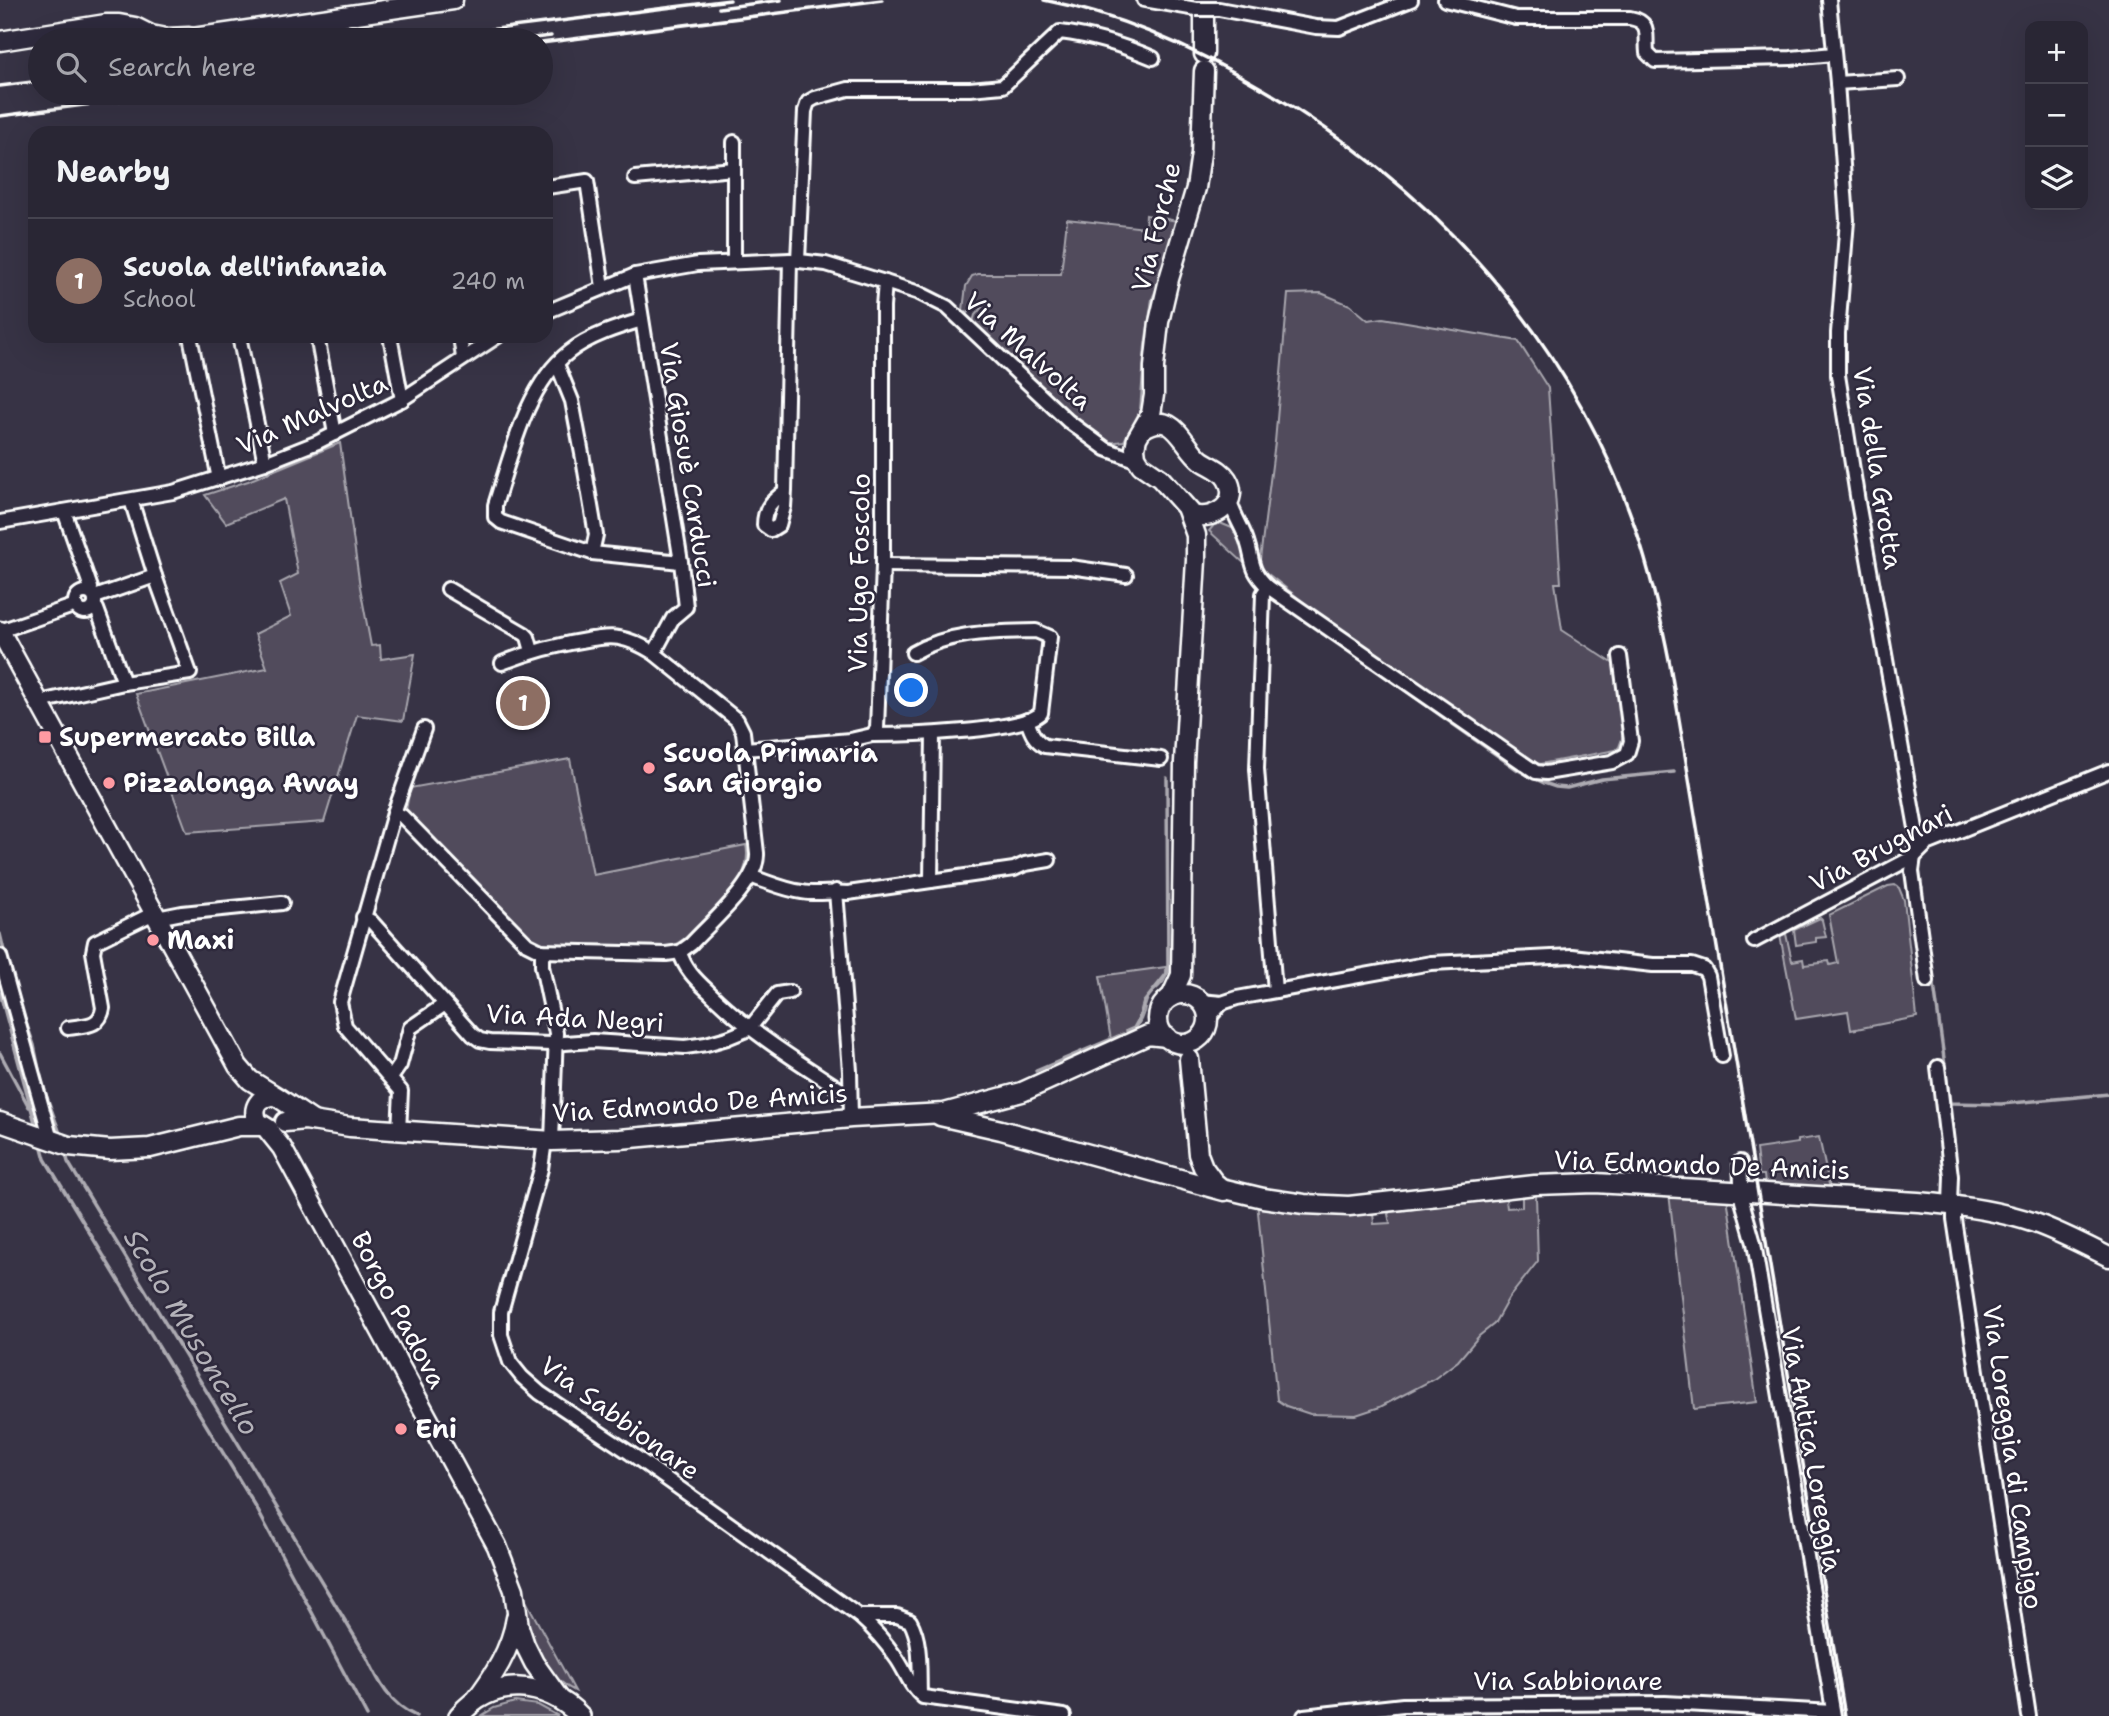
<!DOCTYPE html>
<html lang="en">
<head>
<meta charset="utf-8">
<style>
  :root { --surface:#292634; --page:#312e3c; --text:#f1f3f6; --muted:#a5a5ac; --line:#45434f; --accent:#ea580c }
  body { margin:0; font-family:"Shantell Sans",sans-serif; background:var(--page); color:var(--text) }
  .controls { position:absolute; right:21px; top:21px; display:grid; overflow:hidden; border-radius:14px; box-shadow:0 7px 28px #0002 }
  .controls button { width:63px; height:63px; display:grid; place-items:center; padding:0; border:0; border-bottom:2px solid var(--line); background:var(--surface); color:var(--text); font:35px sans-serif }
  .you { position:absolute; left:912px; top:691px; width:24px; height:24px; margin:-18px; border:5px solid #fff; border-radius:50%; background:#1a73e8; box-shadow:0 0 0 10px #1a73e833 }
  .badge { display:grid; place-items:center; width:46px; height:46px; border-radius:50%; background:var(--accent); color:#fff; font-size:23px; font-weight:700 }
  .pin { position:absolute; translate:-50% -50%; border:4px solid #fff; box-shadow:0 2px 7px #0006 }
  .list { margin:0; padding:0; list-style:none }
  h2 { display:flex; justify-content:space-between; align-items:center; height:91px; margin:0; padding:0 28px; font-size:30px }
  h2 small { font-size:23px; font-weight:400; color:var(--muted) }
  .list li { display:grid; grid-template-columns:46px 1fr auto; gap:21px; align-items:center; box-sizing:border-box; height:126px; padding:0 28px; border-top:2px solid var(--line) }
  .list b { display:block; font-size:26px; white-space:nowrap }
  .list p { margin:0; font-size:23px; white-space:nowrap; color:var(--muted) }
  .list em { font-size:23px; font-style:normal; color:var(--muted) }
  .icon { flex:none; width:38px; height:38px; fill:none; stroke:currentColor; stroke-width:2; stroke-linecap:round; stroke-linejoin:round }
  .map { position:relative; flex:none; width:2109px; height:1716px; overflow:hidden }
  .search { position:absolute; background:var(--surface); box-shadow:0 7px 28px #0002; left:28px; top:28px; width:525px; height:77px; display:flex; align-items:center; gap:18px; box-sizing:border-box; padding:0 24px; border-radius:38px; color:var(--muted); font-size:26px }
  .panel { position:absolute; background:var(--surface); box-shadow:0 7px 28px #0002; left:28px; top:126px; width:525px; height:217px; border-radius:21px }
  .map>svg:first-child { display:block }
</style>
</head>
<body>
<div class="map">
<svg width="2109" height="1716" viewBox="0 0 2109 1716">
  <rect width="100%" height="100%" fill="#373345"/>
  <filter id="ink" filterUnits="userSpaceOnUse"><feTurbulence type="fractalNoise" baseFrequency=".0143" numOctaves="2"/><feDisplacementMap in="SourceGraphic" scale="14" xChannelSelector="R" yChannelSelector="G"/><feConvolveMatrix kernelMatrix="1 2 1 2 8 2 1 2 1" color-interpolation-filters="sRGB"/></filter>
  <g filter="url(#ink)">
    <g fill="#514c5c" stroke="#a8a6ae" stroke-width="2">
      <polygon points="1146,215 1177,221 1164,271 1152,299 1145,345 1140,411 1124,441 1108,443 1095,439 1024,373 973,322 975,315 982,307 979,303 968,313 963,310 966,286 972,276 978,274 1061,274 1067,219 1145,228"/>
      <polygon points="1321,293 1350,305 1368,320 1383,318 1518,341 1548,388 1561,583 1555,583 1562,630 1614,664 1623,736 1619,747 1616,750 1540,764 1533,762 1325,619 1259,567 1275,442 1288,294"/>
      <polygon points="340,443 360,587 371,646 380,645 381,659 415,654 403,721 357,715 324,822 187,832 136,694 267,668 255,634 291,616 280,583 298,574 284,499 226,523 205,495 248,481"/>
      <polygon points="1220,523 1232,528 1235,525 1246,565 1209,531 1214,525"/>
      <path d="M 570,759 L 593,875 L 746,845 C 749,857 746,867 741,878 C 730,898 690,940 669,947 L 558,946 L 538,942 L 527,936 L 406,810 L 410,788 Z"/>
      <polygon points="1895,885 1899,888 1904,900 1917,1017 1851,1030 1848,1011 1796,1019 1780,935 1786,934 1792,961 1803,959 1804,965 1820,963 1820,962 1829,961 1830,965 1838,963 1829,915 1888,886"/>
      <polygon points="1820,918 1822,920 1826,937 1816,938 1816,942 1796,945 1794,930"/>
      <path d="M 1166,967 C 1167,985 1160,984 1150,995 C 1147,999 1145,1007 1144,1012 C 1138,1031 1130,1034 1111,1040 L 1100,976 Z"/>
      <polygon points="1819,1137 1830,1189 1765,1184 1764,1175 1759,1175 1756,1149 1798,1143 1798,1140"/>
      <polygon points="1669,1193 1727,1197 1757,1402 1694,1409"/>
      <polygon points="1536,1195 1538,1261 1508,1299 1494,1324 1479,1336 1458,1361 1434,1379 1380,1407 1356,1415 1310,1414 1286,1406 1277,1400 1257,1202 1373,1212 1374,1224 1390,1223 1388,1214 1390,1212 1503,1198 1506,1200 1507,1208 1522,1207 1522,1197"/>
      <path d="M 525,1599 L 575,1691 C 554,1681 535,1655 528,1632 C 525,1622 526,1610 525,1599 Z"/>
      <polygon points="515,1702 538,1705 558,1716 481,1716 494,1708"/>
    </g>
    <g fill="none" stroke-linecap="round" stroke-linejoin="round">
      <g stroke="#adabb2" stroke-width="3.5">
        <polyline points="1375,669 1518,770 1544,783 1556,787 1567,788 1602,779 1674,772"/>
        <polyline points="1922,888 1927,938"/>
        <polyline points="0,934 5,955"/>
        <polyline points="1933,977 1950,1103 2001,1104 2109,1094"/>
        <polyline points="0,993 37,1130"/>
        <polyline points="20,1006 34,1045 42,1084 61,1136"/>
        <polyline points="1127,1031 1134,1028 1139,1019 1144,1002 1168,972 1167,778"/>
        <polyline points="0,1053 29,1107"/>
        <polyline points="1036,1071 1123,1034"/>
        <polyline points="41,1144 45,1159 257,1509 367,1716"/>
        <path d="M 65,1150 L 68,1162 L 367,1657 C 378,1681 390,1705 416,1716"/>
      </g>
      <g stroke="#fff" stroke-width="18">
        <g id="street">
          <polyline points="1144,0 1196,9"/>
          <path d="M 1445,0 L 1516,18 L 1630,18 C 1652,22 1645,35 1647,53 L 1655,61 L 1791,58 L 1834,54"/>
          <polyline points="1829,0 1837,83 1847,220 1838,333 1838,375 1858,502 1917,834 1912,871 1927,981"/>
          <polyline points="1219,9 1316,27 1339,28 1411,0"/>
          <polyline points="1837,83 1898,79"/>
          <polyline points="635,178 734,169"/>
          <polyline points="547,187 587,181 603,287"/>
          <path d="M 798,260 L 805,111 L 808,102 L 815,98 L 848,89 L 970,89 L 1003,86 L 1060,32 C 1093,36 1122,45 1153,58"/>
          <polyline points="734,262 734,142"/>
          <polyline points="635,275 681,562 686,607 673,618 654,653"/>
          <polyline points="546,312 635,275 698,264 790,260 826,264 885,282 919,293 947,307 1068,421 1106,449 1138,461"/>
          <path d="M 642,320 C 618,327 589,336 569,352 C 526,385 511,456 495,505 L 495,517 L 501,522 L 592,553 L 681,562"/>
          <polyline points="190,336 219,479"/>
          <polyline points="239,336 265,463"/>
          <polyline points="317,336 335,434"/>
          <polyline points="390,336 402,400"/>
          <polyline points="460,336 463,358"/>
          <polyline points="557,364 572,401 583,459 596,535 592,553"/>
          <path d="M 785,491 L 784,507 L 779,525 L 771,530 L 764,525 C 764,508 772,501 785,491 L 790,260"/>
          <path d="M 1229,498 C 1233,515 1242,526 1247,541 C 1254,562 1249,569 1268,587 L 1536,772 L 1546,773 L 1612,762 L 1627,754 L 1631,741 L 1620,656"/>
          <polyline points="64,511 91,588 90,592"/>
          <polyline points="0,522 173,492 265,463 318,442 401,400 498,336"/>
          <polyline points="883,565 1070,567 1126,575"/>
          <polyline points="1268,587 1263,594 1257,769 1275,991"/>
          <polyline points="448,589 525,634 528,637 532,651"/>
          <circle cx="85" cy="602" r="10"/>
          <polyline points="95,597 155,576"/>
          <polyline points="94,607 97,609 124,683"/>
          <polyline points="0,631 76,605"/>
          <polyline points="40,702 124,683 190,673 155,576 131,500"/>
          <path d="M 1027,720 C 1031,732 1034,740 1045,746 L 1161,759"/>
          <path d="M 872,735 C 902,735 1023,732 1041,713 L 1050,637 L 1036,631 C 995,632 950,631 913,653"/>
          <polyline points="745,749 850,740 872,735 877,729 883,565 883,307 885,282"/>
          <path d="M 394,813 L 402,816 L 527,944 L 541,951 L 666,954 L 680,952 L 691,944 C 710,923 759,882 757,853 L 743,732 L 737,720 L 654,653 C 643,646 632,640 619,638 C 610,636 601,638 592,639 C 560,644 532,651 502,663"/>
          <path d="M 752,877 C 768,882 785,890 802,892 C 817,895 832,891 848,893 L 1014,869 L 1025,864 L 1049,860"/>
          <polyline points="931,881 933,734"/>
          <polyline points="836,891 850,1071 851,1118"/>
          <polyline points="363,917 371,921 473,1035 480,1040 490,1042 551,1044 593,1041 685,1047 706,1044 727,1038 749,1029 777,994 790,992"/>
          <polyline points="157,918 182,913 282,903"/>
          <polyline points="1754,941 1915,856 1927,844 2109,771"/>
          <polyline points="542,951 542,966 556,1033 552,1141"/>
          <path d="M 680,952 C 684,968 696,980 708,991 C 750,1033 800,1063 849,1095"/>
          <polyline points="0,956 51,1140"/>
          <polyline points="1200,1001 1222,1003 1237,998 1431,963 1572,956 1653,965 1692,965 1704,969 1708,976 1722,1056"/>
          <polyline points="1208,1019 1222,1003"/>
          <path d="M 68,1028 C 84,1025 100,1028 103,1008 L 93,952 L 95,942 L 154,913"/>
          <polyline points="1938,1067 1951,1176 1950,1204"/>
          <polyline points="391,1078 400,1065 410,1028 445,1004"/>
          <polyline points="399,1131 401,1091 345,1026 340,1002 394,813 424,729"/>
          <path d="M 545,1141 L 541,1169 L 501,1312 L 501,1335 L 510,1362 L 522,1377 L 540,1393 L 630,1453 L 859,1616 C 874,1629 886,1643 897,1659 C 906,1672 910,1687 923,1697 L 1064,1716"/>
          <polyline points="1740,1162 1742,1201 1754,1243 1834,1716"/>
          <polyline points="1954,1205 1954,1219 2029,1716"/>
          <path d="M 859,1616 L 897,1616 L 910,1621 C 922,1642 919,1671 920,1694"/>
          <polyline points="1304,1716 1403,1705 1665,1703 1833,1712"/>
        </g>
      </g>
      <g stroke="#fff" stroke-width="23">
        <g id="secondary">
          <polyline points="1204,15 1204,54"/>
          <polyline points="179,40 453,0"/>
          <polyline points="0,41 106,24 119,24 135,27 151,35 166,38 189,37"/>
          <path d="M 1143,429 C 1174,408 1182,445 1201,460 C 1209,466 1221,469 1227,479 C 1241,502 1216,521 1193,515 L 1160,478 L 1141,465 L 1136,457 L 1135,448 L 1137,438 L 1151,414 L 1154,395 L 1154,367 L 1159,322 L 1169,279 L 1196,188 L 1201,153 L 1204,71"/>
          <polyline points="0,631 238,1066 250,1080 279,1098 313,1121"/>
          <circle cx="1183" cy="1019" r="25"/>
          <polyline points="1171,997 1181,975 1184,762 1196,560 1196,535 1187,510"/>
          <path d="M 1189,1059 L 1198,1154 L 1203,1167 L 1214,1182 L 1221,1188 L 1263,1198 L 1304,1204 L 1349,1206 L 1535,1185 L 1595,1183 L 1918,1202 C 1958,1205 1997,1210 2035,1223 C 2060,1232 2085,1245 2109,1257"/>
          <polyline points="940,1116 1001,1130 1224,1191"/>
          <polyline points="0,1122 69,1146 110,1150 150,1148 239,1126 261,1126"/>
          <polyline points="285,1122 305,1120 350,1127 552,1141 620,1139 851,1118 944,1113 1022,1092 1148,1035 1167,1037"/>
          <polyline points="266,1128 282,1148 497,1546 514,1590 519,1627 525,1645 534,1663 559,1698"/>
          <path d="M 269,1129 L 258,1122 C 251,1108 259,1096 274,1096"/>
          <path d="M 474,1702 C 493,1677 511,1650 516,1618"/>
        </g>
      </g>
      <g stroke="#fff" stroke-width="24">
        <path id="primary" d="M 459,1716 C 492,1676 547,1681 580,1716"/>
      </g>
      <use href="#street" stroke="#2f2a3d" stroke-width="12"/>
      <use href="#secondary" stroke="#2f2a3d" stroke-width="18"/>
      <use href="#primary" stroke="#2f2a3d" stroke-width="19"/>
      <g stroke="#fff" stroke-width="3.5">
        <path d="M 1044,0 C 1121,15 1196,49 1263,89 C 1434,188 1570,338 1635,527 C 1650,572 1661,618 1670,665 L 1845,1716"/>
        <polyline points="719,8 781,0"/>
        <polyline points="406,40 730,0"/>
        <polyline points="516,40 551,36"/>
        <polyline points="541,43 882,0"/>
        <polyline points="0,86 40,81"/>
        <polyline points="0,116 176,93"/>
      </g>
      <g stroke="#fff" stroke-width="18" stroke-linecap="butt">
        <polyline id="street-bridge" points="1196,9 1219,9"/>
      </g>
      <use href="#street-bridge" stroke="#2f2a3d" stroke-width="12"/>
    </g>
  </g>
  <g fill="#ff9aa2" stroke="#2f2a3d" stroke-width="2.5">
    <rect x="38" y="730" width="14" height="14" rx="3.5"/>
    <circle cx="649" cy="768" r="7"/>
    <circle cx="109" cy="783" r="7"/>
    <circle cx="153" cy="940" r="7"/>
    <circle cx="401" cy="1429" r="7"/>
  </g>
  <g text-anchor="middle" stroke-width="5" stroke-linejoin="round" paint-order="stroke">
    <g font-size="26" fill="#fff" stroke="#2f2a3d">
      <text transform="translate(1156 227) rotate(-76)" y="9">Via Forche</text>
      <text transform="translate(1028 351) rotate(42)" y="9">Via Malvolta</text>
      <text transform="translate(312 414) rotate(-24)" y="9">Via Malvolta</text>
      <text transform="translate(688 465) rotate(81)" y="9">Via Giosuè Carducci</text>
      <text transform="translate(1878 468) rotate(81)" y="9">Via della Grotta</text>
      <text transform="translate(859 573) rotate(-89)" y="9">Via Ugo Foscolo</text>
      <text transform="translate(1881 848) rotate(-28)" y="9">Via Brugnari</text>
      <text transform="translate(575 1018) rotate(3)" y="9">Via Ada Negri</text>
      <text transform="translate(700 1103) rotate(-4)" y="9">Via Edmondo De Amicis</text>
      <text transform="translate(1702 1165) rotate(2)" y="9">Via Edmondo De Amicis</text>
      <text transform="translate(399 1310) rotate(62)" y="9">Borgo Padova</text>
      <text transform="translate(620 1418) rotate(36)" y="9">Via Sabbionare</text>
      <text transform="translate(1812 1449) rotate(80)" y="9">Via Antica Loreggia</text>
      <text transform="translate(2013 1457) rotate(82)" y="9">Via Loreggia di Campigo</text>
      <text x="1568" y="1690">Via Sabbionare</text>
    </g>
    <g font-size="26" font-weight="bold" fill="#fff" stroke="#2f2a3d" text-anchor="start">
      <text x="59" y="746">Supermercato Billa</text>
      <text x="663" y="762">Scuola Primaria<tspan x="663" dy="30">San Giorgio</tspan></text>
      <text x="123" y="792">Pizzalonga Away</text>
      <text x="167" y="949">Maxi</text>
      <text x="415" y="1438">Eni</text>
    </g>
    <g font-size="28" font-style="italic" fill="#b4b2b9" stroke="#2f2a3d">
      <text transform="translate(192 1332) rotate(59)" y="10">Scolo Musoncello</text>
    </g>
  </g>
</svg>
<div class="controls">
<button>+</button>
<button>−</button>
<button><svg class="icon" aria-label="layers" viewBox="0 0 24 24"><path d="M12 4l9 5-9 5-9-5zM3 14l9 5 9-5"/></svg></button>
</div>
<div class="you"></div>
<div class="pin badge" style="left:523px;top:703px;background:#8d6e63">1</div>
<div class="search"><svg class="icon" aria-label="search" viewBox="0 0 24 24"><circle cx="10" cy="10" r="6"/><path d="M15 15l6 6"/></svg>Search here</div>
<section class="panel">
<h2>Nearby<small></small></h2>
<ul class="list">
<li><span class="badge" style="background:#8d6e63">1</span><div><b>Scuola dell'infanzia</b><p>School</p></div><em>240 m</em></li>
</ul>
</section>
</div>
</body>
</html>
